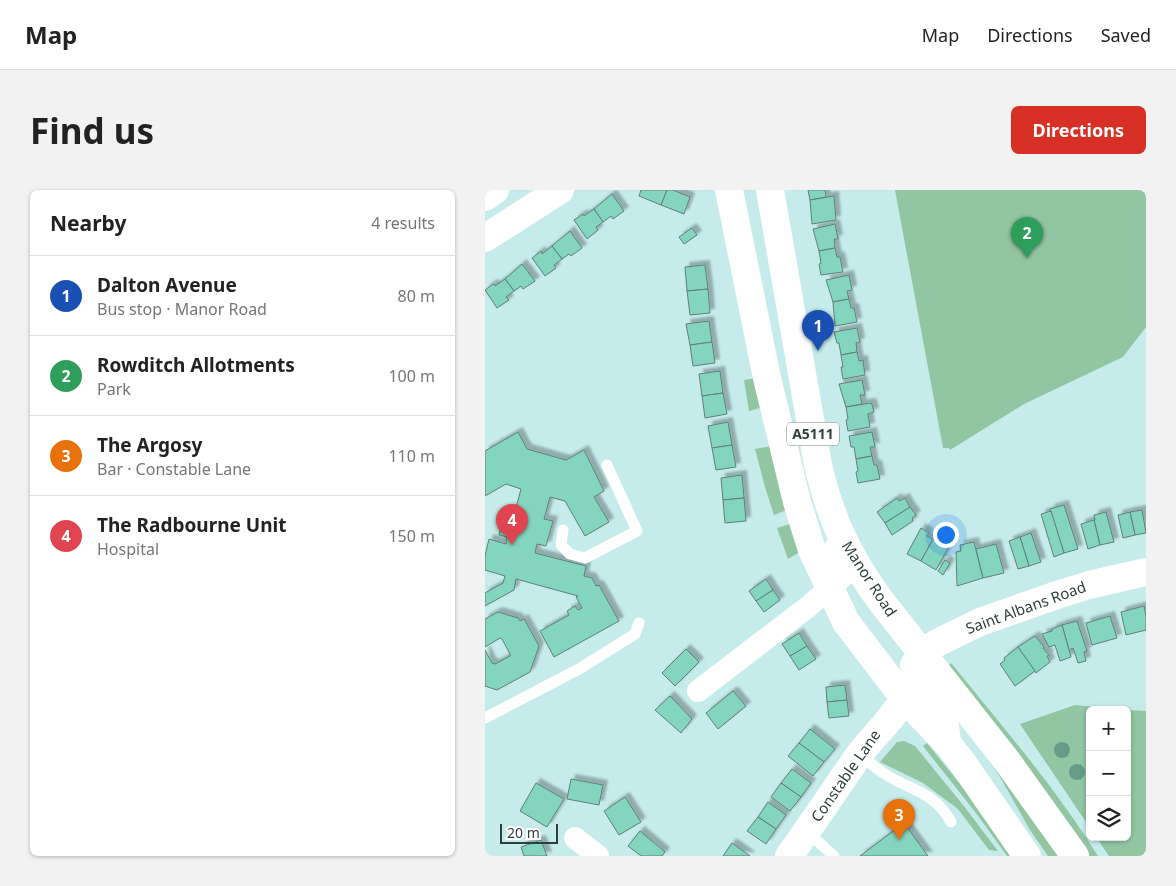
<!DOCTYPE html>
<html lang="en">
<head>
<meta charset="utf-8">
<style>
  :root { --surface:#fff; --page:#f2f2f2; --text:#222; --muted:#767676; --line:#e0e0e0; --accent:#d93025 }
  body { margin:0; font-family:"Noto Sans",sans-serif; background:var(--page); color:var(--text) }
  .controls { position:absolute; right:15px; bottom:15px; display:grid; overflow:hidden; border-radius:8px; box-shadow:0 1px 4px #0004 }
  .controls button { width:45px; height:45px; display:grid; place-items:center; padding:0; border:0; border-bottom:1px solid var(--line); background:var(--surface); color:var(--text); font:25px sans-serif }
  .scale { position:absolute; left:15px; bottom:12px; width:58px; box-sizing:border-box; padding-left:5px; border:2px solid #303e3e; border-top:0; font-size:14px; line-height:18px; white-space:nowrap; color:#303e3e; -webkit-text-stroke:4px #fff; paint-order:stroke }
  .you { position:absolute; left:460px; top:344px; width:18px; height:18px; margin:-12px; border:4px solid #fff; border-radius:50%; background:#1a73e8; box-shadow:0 0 0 8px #1a73e833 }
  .badge { display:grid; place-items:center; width:32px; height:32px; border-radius:50%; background:var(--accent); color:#fff; font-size:16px; font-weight:700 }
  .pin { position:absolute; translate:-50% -41px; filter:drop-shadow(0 1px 2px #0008) }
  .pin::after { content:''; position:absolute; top:26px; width:18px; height:15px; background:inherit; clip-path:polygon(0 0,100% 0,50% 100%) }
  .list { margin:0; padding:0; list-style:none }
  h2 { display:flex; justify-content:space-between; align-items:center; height:65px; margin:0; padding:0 20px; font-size:21px }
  h2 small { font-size:16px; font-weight:400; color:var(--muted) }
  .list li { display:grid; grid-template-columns:32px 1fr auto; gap:15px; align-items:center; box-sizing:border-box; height:80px; padding:0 20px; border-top:1px solid var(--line) }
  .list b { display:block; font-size:19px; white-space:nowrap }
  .list p { margin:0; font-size:16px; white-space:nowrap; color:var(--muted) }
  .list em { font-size:16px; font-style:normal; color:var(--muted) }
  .icon { flex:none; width:28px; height:28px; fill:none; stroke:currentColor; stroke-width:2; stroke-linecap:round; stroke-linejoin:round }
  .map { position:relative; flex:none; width:661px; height:666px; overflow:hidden; border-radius:8px }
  header { display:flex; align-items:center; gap:30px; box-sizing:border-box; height:70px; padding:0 25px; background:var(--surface); border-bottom:1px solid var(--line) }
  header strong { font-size:24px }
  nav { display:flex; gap:28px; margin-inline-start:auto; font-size:18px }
  .intro { display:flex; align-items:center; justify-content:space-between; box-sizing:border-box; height:120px; padding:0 30px }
  h1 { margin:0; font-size:35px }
  .button { padding:12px 22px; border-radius:8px; background:var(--accent); color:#fff; font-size:18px; font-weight:700 }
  main { display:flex; gap:30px; padding:0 30px }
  aside { flex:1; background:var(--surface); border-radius:8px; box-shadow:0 1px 4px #0004 }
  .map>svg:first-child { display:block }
</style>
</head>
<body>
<header>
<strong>Map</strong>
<nav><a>Map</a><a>Directions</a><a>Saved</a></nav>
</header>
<div class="intro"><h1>Find us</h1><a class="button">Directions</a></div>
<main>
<aside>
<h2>Nearby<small>4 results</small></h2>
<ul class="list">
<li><span class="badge" style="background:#1a4fb4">1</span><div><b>Dalton Avenue</b><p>Bus stop · Manor Road</p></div><em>80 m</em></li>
<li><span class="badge" style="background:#2e9e5b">2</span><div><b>Rowditch Allotments</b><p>Park</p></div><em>100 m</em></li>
<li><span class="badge" style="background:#e8710a">3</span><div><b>The Argosy</b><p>Bar · Constable Lane</p></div><em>110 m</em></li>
<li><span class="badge" style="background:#e0444e">4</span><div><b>The Radbourne Unit</b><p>Hospital</p></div><em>150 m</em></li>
</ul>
</aside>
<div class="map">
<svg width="661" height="666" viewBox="0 0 661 666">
  <defs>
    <filter id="shadow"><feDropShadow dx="4.5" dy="-4.5" stdDeviation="1" flood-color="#0004"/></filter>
  </defs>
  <rect width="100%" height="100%" fill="#c6ebeb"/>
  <g fill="#92c5a2">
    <polygon points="410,0 661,0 661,137 638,167 539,214 465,260 464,258 458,258"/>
    <polygon points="271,188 279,217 264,221 259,190"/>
    <polygon points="286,256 304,319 289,325 280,297 270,259"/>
    <polygon points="309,333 315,362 303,369 292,338"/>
    <path d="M 466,473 C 517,536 570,597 613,666 L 604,666 L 462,477 Z"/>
    <polygon points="590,515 641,520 605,520 605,638 535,534"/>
    <polygon points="642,520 661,521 661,666 624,666 611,647 642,647"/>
    <polygon points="482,536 580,666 563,666 545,640 515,587"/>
    <polygon points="419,551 430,556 478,615 513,661 504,660 473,619 438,593 395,572 412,552"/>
    <polygon points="442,553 504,630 530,666 522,666 491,623 438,556"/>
  </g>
  <g fill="#84d5c0" stroke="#607f77" filter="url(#shadow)">
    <polygon points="156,0 182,0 176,15 154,6"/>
    <polygon points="182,0 188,0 205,7 199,24 176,15"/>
    <polygon points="323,0 340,0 341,7 325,10"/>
    <polygon points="127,4 139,21 128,29 126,26 118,32 109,19"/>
    <polygon points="349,6 351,30 327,34 325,10"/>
    <polygon points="109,19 118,32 111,37 113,40 102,49 89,30 98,24 99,26"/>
    <polygon points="350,34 353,49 349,49 350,58 334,61 328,39"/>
    <polygon points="207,38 212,45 199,54 194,47"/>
    <polygon points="85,41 97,58 86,66 84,64 77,69 67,56"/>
    <polygon points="67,56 77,69 69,75 71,78 60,86 47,68 56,61 57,64"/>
    <polygon points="350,58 352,67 355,67 358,82 336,85 334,74 336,73 334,61"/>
    <polygon points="37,74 50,91 38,99 36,96 29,101 20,89"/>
    <polygon points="220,75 223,99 202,101 200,77"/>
    <polygon points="364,85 367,100 362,101 364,109 348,112 341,90"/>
    <polygon points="20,89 29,101 21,107 24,110 12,118 0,100 8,94 10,96"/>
    <polygon points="223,99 225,123 205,125 202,101"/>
    <polygon points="364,109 366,118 369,118 372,132 350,136 348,112"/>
    <polygon points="224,131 227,152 205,155 201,134"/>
    <polygon points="372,138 375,152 371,153 372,162 356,165 354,153 352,153 349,142"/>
    <polygon points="227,152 230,173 208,176 205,155"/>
    <polygon points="372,162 374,171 378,170 380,185 358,189 356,177 358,177 356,165"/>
    <polygon points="235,181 238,203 217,206 214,184"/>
    <polygon points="377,190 380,205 375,205 377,214 361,217 354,194"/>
    <polygon points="238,203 242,224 220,228 217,206"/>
    <polygon points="385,213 387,214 389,222 383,224 385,237 363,241 361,230 363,229 361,217"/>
    <polygon points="243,232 247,255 227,258 223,236"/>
    <polygon points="33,242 42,259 81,270 99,260 119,301 109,307 124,332 100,346 80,311 65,307 59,329 68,331 61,356 52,354 50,363 101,376 99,386 107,388 111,396 114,395 134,431 69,467 55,441 84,425 82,421 90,416 93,420 97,418 91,407 93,406 31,389 29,400 0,416 0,403 18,393 20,386 0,380 0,366 4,349 21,354 22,347 14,345 17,333 26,336 36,299 21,294 0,306 0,261"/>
    <polygon points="387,242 390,257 385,257 387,266 371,269 369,257 366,257 364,246"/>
    <polygon points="247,255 251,277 231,280 227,258"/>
    <polygon points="387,266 389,275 392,275 395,289 373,293 371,282 373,281 371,269"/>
    <polygon points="257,285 259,308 238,310 236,288"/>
    <polygon points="259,308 261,331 240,333 238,310"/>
    <polygon points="412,308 414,311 420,308 425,317 400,333 392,322"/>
    <polygon points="579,315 593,359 579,363 565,319"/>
    <polygon points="425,317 431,325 427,328 428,331 407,345 400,333"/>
    <polygon points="657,320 661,343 650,345 645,322"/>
    <polygon points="566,321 579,363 569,367 556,324"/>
    <polygon points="621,322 629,352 615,355 609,330 610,330 609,325"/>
    <polygon points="645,322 650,345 638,348 633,325"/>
    <polygon points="609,330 615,355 603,359 596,334"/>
    <polygon points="436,338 444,343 442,346 448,349 436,371 422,364"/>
    <polygon points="546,343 556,372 544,376 535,347"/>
    <polygon points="535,347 544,376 533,379 524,351"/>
    <polygon points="448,349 457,354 459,351 465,355 451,380 436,371"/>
    <polygon points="489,352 498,388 472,396 471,362 476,361 475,355"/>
    <polygon points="511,354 519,383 498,388 491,359"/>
    <polygon points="460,370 465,373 458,385 453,381"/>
    <polygon points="281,389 288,400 271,411 264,401"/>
    <polygon points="288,400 295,410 279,422 271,411"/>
    <polygon points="659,416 661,426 661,440 641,445 636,422"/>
    <polygon points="13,422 33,428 35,431 39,429 54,456 45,482 12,500 0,496 0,460 7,473 10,474 25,466 25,464 17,449 15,448 0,457 0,429"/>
    <polygon points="625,426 632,448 607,455 601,433"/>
    <polygon points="592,431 602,461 599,462 601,471 593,473 588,458 584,460 577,435"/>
    <polygon points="577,435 586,467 575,471 570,455 564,457 557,444 567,441 567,439"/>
    <polygon points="314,443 322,456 305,466 297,454"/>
    <polygon points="550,446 559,457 558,458 564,465 562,466 565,472 551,483 533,457"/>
    <polygon points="322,456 331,469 314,480 305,466"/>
    <polygon points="533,457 550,481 530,496 515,474 520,470 519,468"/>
    <polygon points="201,459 214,472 190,496 177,483"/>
    <polygon points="360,495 362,510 342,512 341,497"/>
    <polygon points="248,501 261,516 233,539 221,523"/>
    <polygon points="185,506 207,529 196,543 170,520"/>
    <polygon points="362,510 364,526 344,528 342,512"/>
    <polygon points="325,539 350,559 339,572 314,553"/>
    <polygon points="314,553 339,572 328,586 303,566"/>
    <polygon points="307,579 326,593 316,607 296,593"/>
    <polygon points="86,589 118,595 114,615 82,609"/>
    <polygon points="51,593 79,609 62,637 35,621"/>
    <polygon points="296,593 316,607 305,621 286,607"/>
    <polygon points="140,607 156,632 134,645 119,621"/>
    <polygon points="283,612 301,625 291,639 273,627"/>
    <polygon points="273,627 291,639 281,654 262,641"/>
    <polygon points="419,633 443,666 375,666"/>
    <polygon points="155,641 180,662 177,666 156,666 143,656"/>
    <polygon points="56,650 62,666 39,666 36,657"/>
    <polygon points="247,653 265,666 238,666"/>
  </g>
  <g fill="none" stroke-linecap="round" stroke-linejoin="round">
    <g stroke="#fff" stroke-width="11">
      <polyline points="78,340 76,355 85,364 100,368 152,341 122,275"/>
      <polyline points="0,528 94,479 150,444 154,433"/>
      <path d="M 375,564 C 383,571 391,579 400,584 C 426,601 449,601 466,632"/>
      <polyline points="322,642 349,666"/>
    </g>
    <g stroke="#fff" stroke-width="22">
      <polyline points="213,501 324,416 362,383 351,356"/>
      <polyline points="90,648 113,666"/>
    </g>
    <g stroke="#fff" stroke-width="28">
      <polyline points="462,553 458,518 429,475 436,463 452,453 495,432 572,405 604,395 661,382"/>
      <path d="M 304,666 C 328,633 351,598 374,565 C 388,546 409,528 419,508"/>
    </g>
    <g stroke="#fff" stroke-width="28">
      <polyline points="244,0 282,188 312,312 327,360 335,377 361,432 419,508 462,553 477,572 542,666"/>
      <path d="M 285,0 L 333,275 C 346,330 362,364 395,410 L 522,571 L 590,666"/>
      <polyline points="0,7 10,0"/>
      <polyline points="0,48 75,0"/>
    </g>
  </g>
  <g fill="#669c87">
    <circle cx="577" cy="560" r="8"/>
    <circle cx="592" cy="582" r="8"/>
  </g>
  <g text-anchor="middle" stroke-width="4" stroke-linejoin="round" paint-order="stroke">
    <rect fill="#fff" stroke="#6e7878" stroke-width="1" x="302" y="232.5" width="52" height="23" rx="4"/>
    <g font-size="14" font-weight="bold" fill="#303e3e">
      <text x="328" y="249">A5111</text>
    </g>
    <g font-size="15" fill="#303e3e" stroke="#fff">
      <text transform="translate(384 389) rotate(57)" y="5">Manor Road</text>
      <text transform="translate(541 418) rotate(-20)" y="5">Saint Albans Road</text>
      <text transform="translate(361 586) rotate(-55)" y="5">Constable Lane</text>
    </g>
  </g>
</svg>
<div class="controls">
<button>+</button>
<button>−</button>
<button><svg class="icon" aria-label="layers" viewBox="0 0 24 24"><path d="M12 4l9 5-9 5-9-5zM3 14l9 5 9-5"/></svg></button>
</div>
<div class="scale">20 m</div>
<div class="you"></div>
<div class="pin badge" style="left:333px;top:161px;background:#1a4fb4">1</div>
<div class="pin badge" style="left:542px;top:68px;background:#2e9e5b">2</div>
<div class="pin badge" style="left:414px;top:650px;background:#e8710a">3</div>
<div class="pin badge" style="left:27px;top:355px;background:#e0444e">4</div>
</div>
</main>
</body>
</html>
